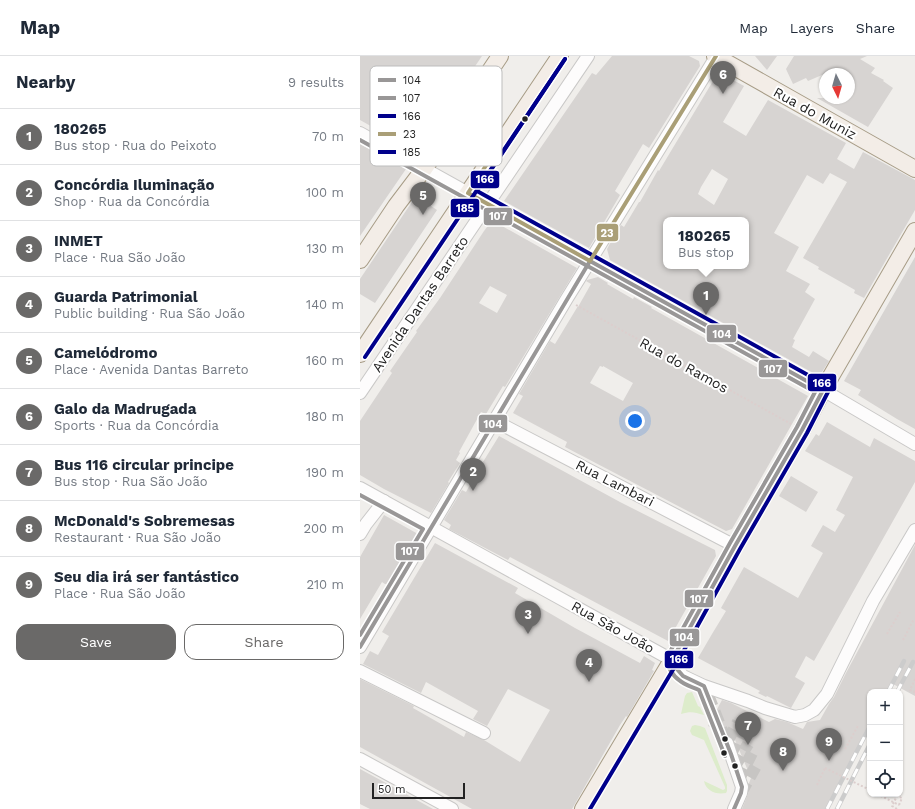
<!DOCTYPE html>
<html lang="en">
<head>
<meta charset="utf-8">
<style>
  :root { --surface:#fff; --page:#f2f2f3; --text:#1f2937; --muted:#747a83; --line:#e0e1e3; --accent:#6a6968 }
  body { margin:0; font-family:"Work Sans",sans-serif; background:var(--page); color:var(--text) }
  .controls { position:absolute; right:12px; bottom:12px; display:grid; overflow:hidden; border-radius:8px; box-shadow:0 1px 3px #0004 }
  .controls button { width:36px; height:36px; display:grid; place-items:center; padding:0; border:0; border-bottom:1px solid var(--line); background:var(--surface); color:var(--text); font:20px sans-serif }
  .compass { position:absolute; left:459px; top:12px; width:36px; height:36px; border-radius:50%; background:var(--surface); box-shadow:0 1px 3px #0004; rotate:175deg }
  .scale { position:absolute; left:12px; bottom:10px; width:93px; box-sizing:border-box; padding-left:4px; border:2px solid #222; border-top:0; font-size:11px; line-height:14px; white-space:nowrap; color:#222; -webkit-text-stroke:3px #fff; paint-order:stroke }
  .you { position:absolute; left:275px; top:365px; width:14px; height:14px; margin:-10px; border:3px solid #fff; border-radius:50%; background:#1a73e8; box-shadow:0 0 0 6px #1a73e833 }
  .badge { display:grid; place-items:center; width:26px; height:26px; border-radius:50%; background:var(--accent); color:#fff; font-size:13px; font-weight:700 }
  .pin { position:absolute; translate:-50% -33px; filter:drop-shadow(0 1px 2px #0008) }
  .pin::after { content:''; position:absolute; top:21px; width:14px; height:12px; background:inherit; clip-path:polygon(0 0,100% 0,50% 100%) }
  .popup { position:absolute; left:303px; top:161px; width:86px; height:52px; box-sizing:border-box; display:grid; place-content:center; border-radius:8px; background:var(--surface); filter:drop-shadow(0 1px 3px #0005); font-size:13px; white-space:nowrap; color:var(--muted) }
  .popup b { font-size:15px; color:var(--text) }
  .popup::after { content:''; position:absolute; left:50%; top:100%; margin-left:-8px; border:8px solid transparent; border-top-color:var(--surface) }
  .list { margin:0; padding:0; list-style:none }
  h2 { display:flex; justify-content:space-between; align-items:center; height:52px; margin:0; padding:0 16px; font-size:17px }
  h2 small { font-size:13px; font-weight:400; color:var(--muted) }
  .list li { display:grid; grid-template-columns:26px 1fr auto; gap:12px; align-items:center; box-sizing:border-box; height:56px; padding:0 16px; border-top:1px solid var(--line) }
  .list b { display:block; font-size:15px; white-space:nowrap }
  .list p { margin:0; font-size:13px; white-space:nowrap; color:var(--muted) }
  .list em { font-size:13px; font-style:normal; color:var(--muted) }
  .actions { display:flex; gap:8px; padding:12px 16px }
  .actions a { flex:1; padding:9px 0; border:1px solid var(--accent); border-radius:12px; text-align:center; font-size:14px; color:var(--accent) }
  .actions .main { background:var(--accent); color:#fff }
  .icon { flex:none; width:22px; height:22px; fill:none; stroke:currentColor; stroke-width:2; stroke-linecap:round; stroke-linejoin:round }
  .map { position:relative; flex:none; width:555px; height:753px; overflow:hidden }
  header { display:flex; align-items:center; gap:24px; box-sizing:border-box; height:56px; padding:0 20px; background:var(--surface); border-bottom:1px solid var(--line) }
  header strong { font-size:19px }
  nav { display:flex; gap:22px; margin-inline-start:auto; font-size:14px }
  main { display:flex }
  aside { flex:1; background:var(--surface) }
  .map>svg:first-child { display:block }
</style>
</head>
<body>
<header>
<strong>Map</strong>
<nav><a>Map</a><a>Layers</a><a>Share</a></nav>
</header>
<main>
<aside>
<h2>Nearby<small>9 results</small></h2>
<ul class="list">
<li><span class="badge">1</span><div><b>180265</b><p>Bus stop · Rua do Peixoto</p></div><em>70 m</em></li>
<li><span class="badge">2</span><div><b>Concórdia Iluminação</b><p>Shop · Rua da Concórdia</p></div><em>100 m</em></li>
<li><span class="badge">3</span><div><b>INMET</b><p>Place · Rua São João</p></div><em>130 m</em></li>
<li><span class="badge">4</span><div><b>Guarda Patrimonial</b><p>Public building · Rua São João</p></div><em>140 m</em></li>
<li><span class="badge">5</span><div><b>Camelódromo</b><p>Place · Avenida Dantas Barreto</p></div><em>160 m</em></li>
<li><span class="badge">6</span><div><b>Galo da Madrugada</b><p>Sports · Rua da Concórdia</p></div><em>180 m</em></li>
<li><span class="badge">7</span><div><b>Bus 116 circular principe</b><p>Bus stop · Rua São João</p></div><em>190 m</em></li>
<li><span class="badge">8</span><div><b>McDonald's Sobremesas</b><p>Restaurant · Rua São João</p></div><em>200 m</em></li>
<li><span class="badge">9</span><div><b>Seu dia irá ser fantástico</b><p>Place · Rua São João</p></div><em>210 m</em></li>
</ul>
<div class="actions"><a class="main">Save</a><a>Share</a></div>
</aside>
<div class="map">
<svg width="555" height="753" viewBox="0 0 555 753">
  <rect width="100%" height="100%" fill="#f0eeeb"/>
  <g fill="#ddeccb">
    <path d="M 332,636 L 338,650 L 340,651 L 344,659 C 334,656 331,655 321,658 L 325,640 L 327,637 Z"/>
    <path d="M 335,669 L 340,670 L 345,672 L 367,729 L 367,735 L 366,737 C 356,739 346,735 344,725 L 363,734 L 365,733 L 365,731 L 344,684 L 332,679 L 330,675 L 332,670 Z"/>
  </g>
  <g fill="#d7d4d2" fill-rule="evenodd">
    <polygon points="0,0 122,0 57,96 0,64"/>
    <polygon points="252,0 329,0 339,5 340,10 289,92 283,88 255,135 260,139 229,192 144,145 232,17 236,19"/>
    <polygon points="395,0 417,0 407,14"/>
    <polygon points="434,0 507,0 500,3 515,12 511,17 524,24 523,25 533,32 508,71 457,42 489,42 489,18 473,18 476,13 448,25 446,22 433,28 426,13"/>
    <path d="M 362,18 L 384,30 L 363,66 L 386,80 L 408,44 L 486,87 L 477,103 L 494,113 L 503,96 L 555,124 L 555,154 L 504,242 L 494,237 L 495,234 L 458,213 L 459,211 L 443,202 L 487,126 L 470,117 L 463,128 L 447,119 L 414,177 L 439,191 L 426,215 L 450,228 L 445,236 L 455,243 L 433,283 L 435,284 L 432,291 L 449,301 L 453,295 L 469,305 L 462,316 L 455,318 L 250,204 L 247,193 L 253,182 L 261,169 L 264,171 L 279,146 L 280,146 L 298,114 L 299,115 L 356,20 ZM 352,113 L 368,123 L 354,149 L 338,138 L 341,131 ZM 306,164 L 386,164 L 386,210 L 306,210 Z"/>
    <polygon points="0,88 46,113 0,180"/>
    <polygon points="56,140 77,154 15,247 0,238 0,223"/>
    <path d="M 135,166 L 217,212 L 145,331 L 143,330 L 126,358 L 121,356 L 99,396 L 100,397 L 96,404 L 100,407 L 88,426 L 89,427 L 71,457 L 24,433 L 0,419 L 0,365 L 32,317 L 30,315 L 57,276 L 56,275 L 80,242 L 103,207 L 124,175 L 130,167 ZM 130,230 L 147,239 L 137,257 L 119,247 Z"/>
    <polygon points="555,201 555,373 537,363 498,339 501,334 484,325"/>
    <path d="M 238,221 L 248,227 L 247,228 L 273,243 L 274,241 L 281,245 L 292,251 L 291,252 L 448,340 L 372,473 L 366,475 L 205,391 L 207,386 L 153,357 L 163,340 L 159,338 L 190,285 L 195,288 L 218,250 L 218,251 L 231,228 L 226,225 L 227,224 ZM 240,310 L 243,311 L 243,310 L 273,327 L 263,345 L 230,327 Z"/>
    <polygon points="467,366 510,391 514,382 555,405 555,426 454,605 446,600 435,621 445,627 431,652 407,640 406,641 398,637 400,635 338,602 352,578 366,555 361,552 384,511 438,542 463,497 451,490 463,469 475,476 485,459 476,454 493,421 445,395 456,378 459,380"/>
    <polygon points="139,380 260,446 355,494 356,500 308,585 150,501 148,504 89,473 91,469 84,464 102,434 106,436 118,414"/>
    <polygon points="431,420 458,436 446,456 419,440"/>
    <polygon points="24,459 58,478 28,528 25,528 22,526 0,563 0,501"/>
    <polygon points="75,487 158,532 155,537 215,572 280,607 284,600 295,607 292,614 294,615 267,661 266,660 260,669 212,753 112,753 0,691 0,623 54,650 53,652 104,681 106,676 124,684 160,706 190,654 148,633 127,670 113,663 118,655 66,626 61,637 3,608 10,595 18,599 29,580 22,576"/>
    <polygon points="555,489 555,640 533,628 528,636 510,636 510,671 499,695 466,753 382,753 388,738 389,732 389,727 391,722 375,684 348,670 362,644 371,647 409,666 415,663 427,666 443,673 447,666 460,664 469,648 474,641 486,617"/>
    <polygon points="0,713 24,726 73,753 10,753 0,748"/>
  </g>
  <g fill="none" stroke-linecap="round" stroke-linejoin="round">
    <g stroke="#c7c5c3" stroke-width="12" stroke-dasharray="12 6" stroke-linecap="butt">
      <polyline points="348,639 367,687"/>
      <polyline points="368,684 378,666"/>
      <polyline points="371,698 382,675"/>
      <polyline points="375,710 388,688"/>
      <polyline points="379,723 392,697"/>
      <polyline points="381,737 397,708"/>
    </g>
    <g stroke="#c9c8c7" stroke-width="14">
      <g id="minor">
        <polyline points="0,77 463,334 555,388"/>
        <polyline points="0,337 228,0"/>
        <polyline points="135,365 375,490"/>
        <polyline points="0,432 312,604 317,613 323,620 344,630 388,645 405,652 435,661 445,659 454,654 467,638 513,545 555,474"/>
        <polyline points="0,478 6,468 24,445"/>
        <polyline points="0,591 206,244 356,1"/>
        <polyline points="0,615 124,677"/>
        <polyline points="367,687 382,731 381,737 374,753"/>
        <polyline points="0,703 92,753"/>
      </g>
    </g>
    <g stroke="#a79c86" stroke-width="18">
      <g id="major">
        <polyline points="355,0 555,113"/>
        <polyline points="0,204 36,150 64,113 140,0"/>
        <polyline points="0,298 200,0"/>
        <polyline points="223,753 312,604 375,490 442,374 463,334 555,175"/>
      </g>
    </g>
    <g stroke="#dccecd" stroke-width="2" stroke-dasharray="2 2" stroke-linecap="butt">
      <polyline points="216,249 431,368"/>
      <polyline points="527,578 540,556"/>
      <polyline points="543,584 554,563"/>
      <polyline points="555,623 550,634 554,636 555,633"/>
      <polyline points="485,693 498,670"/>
      <polyline points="457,729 465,712"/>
      <polyline points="537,753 532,750 537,740 542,742 539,749"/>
    </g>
    <use href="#minor" stroke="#fdfcfc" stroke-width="12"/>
    <use href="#major" stroke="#f3ede7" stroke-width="16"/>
    <g stroke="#ccc" stroke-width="4.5">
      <g id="rail">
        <polyline points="528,636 544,605"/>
        <polyline points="537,636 553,606"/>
        <polyline points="467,753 510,670"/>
        <polyline points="477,753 510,688"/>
      </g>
    </g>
    <use href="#rail" stroke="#fff" stroke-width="3" stroke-dasharray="9" stroke-linecap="butt"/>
    <g stroke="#dccecd" stroke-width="2" stroke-dasharray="2 2" stroke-linecap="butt">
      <polyline points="465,712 510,734"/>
      <polyline points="517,738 539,749"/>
    </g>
    <g stroke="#fff" stroke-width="7">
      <polyline id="bus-1" points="0,591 230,205 463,334 442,374 375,490 312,604 317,613 323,620 344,630 371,698 382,731 381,737 374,753"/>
    </g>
    <g stroke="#fff" stroke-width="7">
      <g id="bus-2">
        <path d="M 0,84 L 455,336 L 437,371 L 370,487 L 306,603 C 307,610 313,620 319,624 C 324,629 333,631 339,634 L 365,700"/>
        <polyline points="0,439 63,473 0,579"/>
      </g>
    </g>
    <g stroke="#fff" stroke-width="7">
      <polyline id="bus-3" points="205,3 117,135 466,329 468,331 469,334 447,377 380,493 317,607 230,753"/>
    </g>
    <g stroke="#fff" stroke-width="7">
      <polyline id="bus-4" points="127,108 108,137 230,205 356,0"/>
    </g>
    <g stroke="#fff" stroke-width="7">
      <polyline id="bus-5" points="5,301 205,3"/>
    </g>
    <use href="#bus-1" stroke="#999797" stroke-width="4"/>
    <use href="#bus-2" stroke="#999797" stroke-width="4"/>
    <use href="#bus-3" stroke="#00008b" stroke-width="4"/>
    <use href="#bus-4" stroke="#aa9f77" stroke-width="4"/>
    <use href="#bus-5" stroke="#00008b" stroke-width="4"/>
  </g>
  <g fill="#222" stroke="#fff" stroke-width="1.5">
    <circle cx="165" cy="63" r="3.5"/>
    <circle cx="365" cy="683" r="3.5"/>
    <circle cx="364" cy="697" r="3.5"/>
    <circle cx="375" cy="710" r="3.5"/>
  </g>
  <g text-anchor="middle" stroke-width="4" stroke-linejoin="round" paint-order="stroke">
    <g font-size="14" fill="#222" stroke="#fff">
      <text transform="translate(455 57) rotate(29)" y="5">Rua do Muniz</text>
      <text transform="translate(60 248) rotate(-56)" y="5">Avenida Dantas Barreto</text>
      <text transform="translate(324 309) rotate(29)" y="5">Rua do Ramos</text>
      <text transform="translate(255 427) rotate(27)" y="5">Rua Lambari</text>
      <text transform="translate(253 571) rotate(29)" y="5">Rua São João</text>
    </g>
  </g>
  <rect x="10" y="10" width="132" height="100" rx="6" fill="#fff" stroke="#bdbdbd" stroke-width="1"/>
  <rect x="18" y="22" width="18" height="4" fill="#999797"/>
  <rect x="18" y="40" width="18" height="4" fill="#999797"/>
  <rect x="18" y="58" width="18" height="4" fill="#00008b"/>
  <rect x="18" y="76" width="18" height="4" fill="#aa9f77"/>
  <rect x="18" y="94" width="18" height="4" fill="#00008b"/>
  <g font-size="11" fill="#222">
    <text x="43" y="28">104</text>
    <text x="43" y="46">107</text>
    <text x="43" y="64">166</text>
    <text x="43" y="82">23</text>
    <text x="43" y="100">185</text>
  </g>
  <g stroke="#fff" stroke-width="1.5">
    <rect x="110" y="114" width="30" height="19" rx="4" fill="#00008b"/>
    <rect x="90" y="142" width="30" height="20" rx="4" fill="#00008b"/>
    <rect x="123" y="151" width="30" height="19" rx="4" fill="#999797"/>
    <rect x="236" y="167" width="23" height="19" rx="4" fill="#aa9f77"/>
    <rect x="346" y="268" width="31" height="19" rx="4" fill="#999797"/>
    <rect x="398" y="303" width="30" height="19" rx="4" fill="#999797"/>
    <rect x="447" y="317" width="30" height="19" rx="4" fill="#00008b"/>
    <rect x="118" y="358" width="30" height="19" rx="4" fill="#999797"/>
    <rect x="35" y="486" width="30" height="19" rx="4" fill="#999797"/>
    <rect x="324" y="533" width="30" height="19" rx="4" fill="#999797"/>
    <rect x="309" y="572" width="31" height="19" rx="4" fill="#999797"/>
    <rect x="304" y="594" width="30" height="19" rx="4" fill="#00008b"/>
  </g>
  <g font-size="11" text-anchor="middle" font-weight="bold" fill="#fff">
    <text x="125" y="127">166</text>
    <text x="105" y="156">185</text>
    <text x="138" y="164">107</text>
    <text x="247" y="181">23</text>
    <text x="362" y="282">104</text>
    <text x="413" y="317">107</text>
    <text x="462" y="331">166</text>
    <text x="133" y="372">104</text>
    <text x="50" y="499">107</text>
    <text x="339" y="547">107</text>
    <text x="324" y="585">104</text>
    <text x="319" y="607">166</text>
  </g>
</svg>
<div class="controls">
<button>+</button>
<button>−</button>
<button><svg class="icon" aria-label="locate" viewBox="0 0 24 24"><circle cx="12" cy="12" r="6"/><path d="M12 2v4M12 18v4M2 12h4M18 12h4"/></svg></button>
</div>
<svg class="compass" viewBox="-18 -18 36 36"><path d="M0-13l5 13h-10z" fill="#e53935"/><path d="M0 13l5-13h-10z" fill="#747a83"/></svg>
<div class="scale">50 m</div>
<div class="you"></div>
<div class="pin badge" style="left:346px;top:259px">1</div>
<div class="popup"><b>180265</b>Bus stop</div>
<div class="pin badge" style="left:113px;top:435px">2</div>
<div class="pin badge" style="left:168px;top:578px">3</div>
<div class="pin badge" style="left:229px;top:626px">4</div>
<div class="pin badge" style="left:63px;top:159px">5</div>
<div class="pin badge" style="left:363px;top:38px">6</div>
<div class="pin badge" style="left:388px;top:689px">7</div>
<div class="pin badge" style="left:423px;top:715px">8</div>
<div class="pin badge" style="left:469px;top:705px">9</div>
</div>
</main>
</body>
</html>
